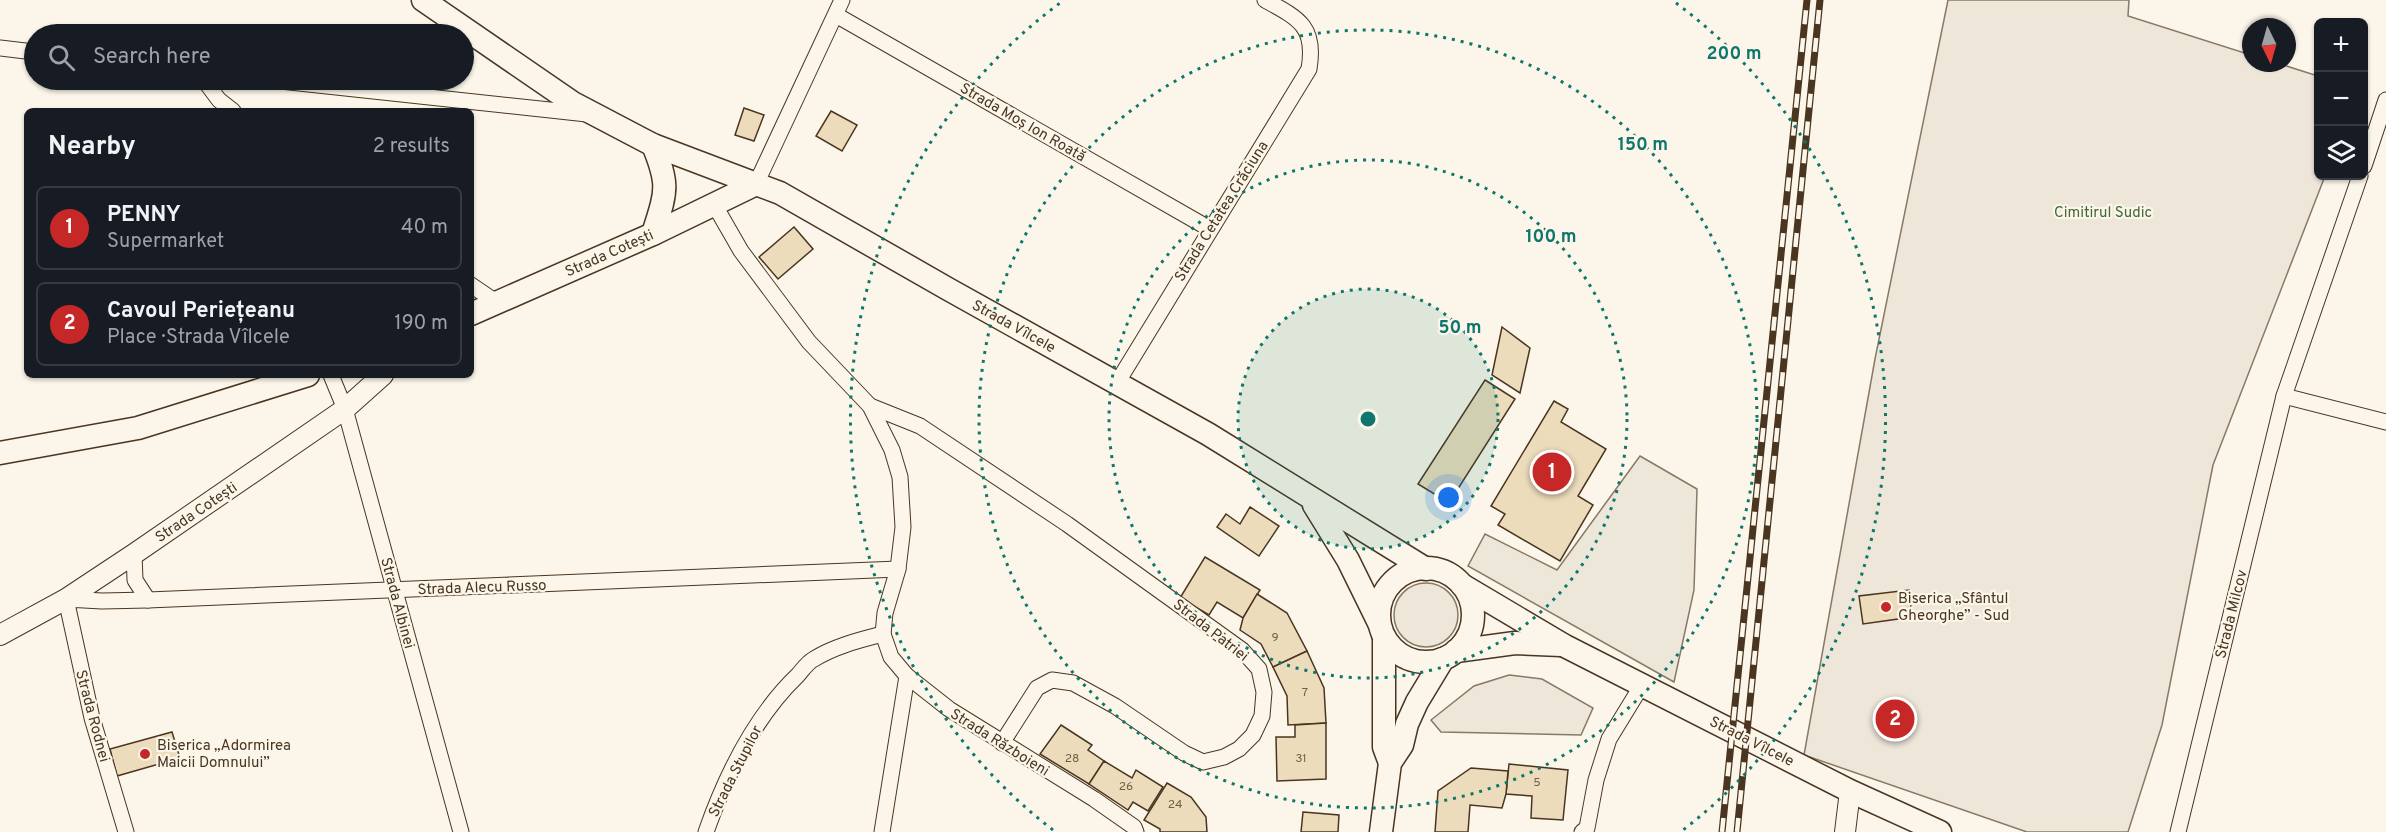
<!DOCTYPE html>
<html lang="en">
<head>
<meta charset="utf-8">
<style>
  :root { --surface:#171b24; --page:#242831; --text:#f1f3f6; --muted:#9ea1a6; --line:#363941; --accent:#c62828 }
  body { margin:0; font-family:Overpass,sans-serif; background:var(--page); color:var(--text) }
  .controls { position:absolute; right:18px; top:18px; display:grid; overflow:hidden; border-radius:9px; box-shadow:0 2px 4px #0004 }
  .controls button { width:54px; height:54px; display:grid; place-items:center; padding:0; border:0; border-bottom:2px solid var(--line); background:var(--surface); color:var(--text); font:30px sans-serif }
  .compass { position:absolute; left:2242px; top:18px; width:54px; height:54px; border-radius:50%; background:var(--surface); box-shadow:0 2px 4px #0004; rotate:175deg }
  .you { position:absolute; left:1449px; top:498px; width:21px; height:21px; margin:-15px; border:4px solid #fff; border-radius:50%; background:#1a73e8; box-shadow:0 0 0 9px #1a73e833 }
  .badge { display:grid; place-items:center; width:39px; height:39px; border-radius:50%; background:var(--accent); color:#fff; font-size:20px; font-weight:700 }
  .pin { position:absolute; translate:-50% -50%; border:3px solid #fff; box-shadow:0 2px 6px #0006 }
  .list { margin:0; padding:0; list-style:none }
  h2 { display:flex; justify-content:space-between; align-items:center; height:78px; margin:0; padding:0 24px; font-size:26px }
  h2 small { font-size:20px; font-weight:400; color:var(--muted) }
  .list li { display:grid; grid-template-columns:39px 1fr auto; gap:18px; align-items:center; box-sizing:border-box; height:84px; margin:0 12px 12px; padding:0 12px; border:2px solid var(--line); border-radius:9px }
  .list b { display:block; font-size:22px; white-space:nowrap }
  .list p { margin:0; font-size:20px; white-space:nowrap; color:var(--muted) }
  .list em { font-size:20px; font-style:normal; color:var(--muted) }
  .icon { flex:none; width:33px; height:33px; fill:none; stroke:currentColor; stroke-width:2; stroke-linecap:round; stroke-linejoin:round }
  .map { position:relative; flex:none; width:2386px; height:832px; overflow:hidden }
  .search { position:absolute; background:var(--surface); box-shadow:0 2px 4px #0004; left:24px; top:24px; width:450px; height:66px; display:flex; align-items:center; gap:15px; box-sizing:border-box; padding:0 21px; border-radius:33px; color:var(--muted); font-size:22px }
  .panel { position:absolute; background:var(--surface); box-shadow:0 2px 4px #0004; left:24px; top:108px; width:450px; height:270px; border-radius:9px }
  .map>svg:first-child { display:block }
</style>
</head>
<body>
<div class="map">
<svg width="2386" height="832" viewBox="0 0 2386 832">
  <rect width="100%" height="100%" fill="#fbf6e9"/>
  <g fill="#ede6d9" stroke="#887966" stroke-width="1.5">
    <polygon points="1948,0 2129,0 2128,16 2251,55 2251,63 2277,63 2318,76 2318,176 2325,176 2213,465 2162,725 2128,832 2027,832 1804,755 1875,359"/>
    <circle cx="1426" cy="615" r="32"/>
    <polygon points="1509,675 1542,679 1593,708 1581,735 1441,732 1431,720 1474,686"/>
  </g>
  <polygon fill="#ede7d9" stroke="#887966" stroke-width="1.5" points="1640,456 1697,489 1694,590 1674,682 1468,566 1485,534 1557,570"/>
  <g fill="#ecdcbc" stroke="#4a3520" stroke-width="1.5">
    <polygon points="744,108 764,115 754,141 735,135"/>
    <polygon points="831,111 857,125 842,151 816,136"/>
    <polygon points="794,227 813,249 778,279 759,257"/>
    <polygon points="1502,327 1530,348 1520,393 1492,375"/>
    <polygon points="1485,380 1515,399 1449,503 1418,484"/>
    <polygon points="1554,401 1568,409 1561,422 1606,449 1578,496 1593,505 1560,561 1498,525 1505,514 1491,506"/>
    <polygon points="1250,507 1279,526 1259,556 1217,527 1226,514 1240,524"/>
    <polygon points="1205,557 1260,590 1243,618 1217,602 1209,615 1180,598"/>
    <polygon points="1909,590 1912,617 1863,624 1859,596"/>
    <polygon points="1257,594 1287,613 1307,651 1273,667 1261,644 1240,630 1243,618"/>
    <polygon points="1307,651 1324,688 1326,723 1288,725 1287,696 1273,667"/>
    <polygon points="1326,723 1326,779 1277,781 1276,737 1295,737 1295,725"/>
    <polygon points="1061,725 1092,745 1088,750 1104,761 1089,784 1040,754"/>
    <polygon points="172,732 180,758 117,776 110,749"/>
    <polygon points="1104,761 1132,778 1136,770 1163,787 1148,811 1133,802 1128,810 1089,784"/>
    <polygon points="1509,764 1568,770 1563,820 1531,818 1532,796 1506,794"/>
    <polygon points="1471,768 1508,771 1506,794 1502,808 1470,805 1468,832 1435,832 1438,791"/>
    <polygon points="1167,783 1191,797 1206,817 1207,832 1160,832 1160,829 1144,820"/>
    <polygon points="1303,812 1339,815 1338,832 1301,832"/>
  </g>
  <g fill="none" stroke-linecap="round" stroke-linejoin="round">
    <g stroke="#4a3520" stroke-width="17">
      <g id="minor">
        <polyline points="836,15 1210,229"/>
        <polyline points="0,48 34,52"/>
        <polyline points="204,80 219,100 233,111"/>
        <polyline points="271,80 587,114"/>
        <polyline points="2364,166 2386,100"/>
        <polyline points="756,184 842,0"/>
        <polyline points="714,204 741,251 809,342 870,406 892,450 900,477 903,527 898,569 885,613 883,634 891,657 907,676 949,709 1094,799 1134,827 1136,832"/>
        <polyline points="471,285 496,302"/>
        <polyline points="331,375 345,409 461,832"/>
        <path d="M 1117,383 L 1309,69 C 1316,27 1300,19 1265,0"/>
        <polyline points="2284,396 2386,422"/>
        <polyline points="870,406 920,426 1067,524 1242,650 1259,669 1264,692 1262,716 1253,735 1239,749 1224,757 1203,762 1184,753 1115,706 1073,683 1052,680 1037,688 1002,743"/>
        <polyline points="134,554 135,580 148,600"/>
        <polyline points="126,832 92,718 66,599 102,601 148,600 898,569"/>
        <path d="M 706,832 C 726,775 754,717 798,675 C 803,669 808,662 814,659 C 835,646 860,640 883,634"/>
        <polyline points="882,832 907,676"/>
        <polyline points="1582,832 1587,828 1596,780 1609,739 1642,685"/>
        <polyline points="2178,832 2284,396 2360,176"/>
      </g>
    </g>
    <g stroke="#4a3520" stroke-width="22">
      <g id="tertiary">
        <polyline points="0,635 66,599 134,554 345,409 383,375"/>
        <polyline points="1845,832 1850,791"/>
      </g>
    </g>
    <g stroke="#4a3520" stroke-width="25">
      <g id="secondary">
        <polyline points="423,0 573,103 653,145 756,184"/>
        <path d="M 653,145 C 670,186 666,192 653,234"/>
        <polyline points="471,314 653,234 756,184 780,193 948,289 1208,434 1426,569"/>
        <polyline points="0,453 138,428 308,375"/>
        <polyline points="1314,505 1348,560 1379,623"/>
        <circle cx="1426" cy="615" r="47"/>
        <polyline points="1462,585 1565,646 1850,791 1940,832"/>
        <polyline points="1384,637 1384,747 1390,763"/>
        <polyline points="1456,651 1515,643 1561,645"/>
        <polyline points="1381,832 1390,763 1402,745 1407,724 1417,702 1443,659"/>
      </g>
    </g>
    <use href="#minor" stroke="#fbf6e9" stroke-width="15"/>
    <use href="#tertiary" stroke="#fbf6e9" stroke-width="20"/>
    <use href="#secondary" stroke="#fbf6e9" stroke-width="22"/>
    <g stroke="#4a3520" stroke-width="7">
      <g id="rail">
        <polyline points="1722,832 1807,0"/>
        <polyline points="1737,832 1820,0"/>
      </g>
    </g>
    <use href="#rail" stroke="#fbf6e9" stroke-width="4.5" stroke-dasharray="14" stroke-linecap="butt"/>
  </g>
  <circle cx="1368" cy="419" r="130" fill="#0f766e" fill-opacity=".12"/>
  <g fill="none" stroke="#0f766e" stroke-width="3" stroke-dasharray="3 6">
    <circle cx="1368" cy="419" r="130"/>
    <circle cx="1368" cy="419" r="259"/>
    <circle cx="1368" cy="419" r="389"/>
    <path d="M1053 830A518 518 0 0 1 1060 3M1676 3A518 518 0 0 1 1683 830"/>
  </g>
  <g fill="#c62828" stroke="#fbf6e9" stroke-width="2">
    <circle cx="1886" cy="607" r="6"/>
    <circle cx="145" cy="754" r="6"/>
  </g>
  <g text-anchor="middle" stroke-width="4.5" stroke-linejoin="round" paint-order="stroke">
    <g font-size="12" fill="#725f47">
      <text x="1275" y="641">9</text>
      <text x="1305" y="696">7</text>
      <text x="1072" y="762">28</text>
      <text x="1301" y="762">31</text>
      <text x="1537" y="786">5</text>
      <text x="1126" y="790">26</text>
      <text x="1175" y="808">24</text>
    </g>
    <g font-size="15" fill="#4a3520" stroke="#fbf6e9">
      <text transform="translate(1023 122) rotate(30)" y="5">Strada Moș Ion Roată</text>
      <text transform="translate(1221 211) rotate(-58)" y="5">Strada Cetatea Crăciuna</text>
      <text transform="translate(609 253) rotate(-24)" y="5">Strada Cotești</text>
      <text transform="translate(1014 326) rotate(29)" y="5">Strada Vîlcele</text>
      <text transform="translate(196 512) rotate(-34)" y="5">Strada Cotești</text>
      <text transform="translate(482 587) rotate(-2)" y="5">Strada Alecu Russo</text>
      <text transform="translate(398 603) rotate(75)" y="5">Strada Albinei</text>
      <text transform="translate(2231 614) rotate(-76)" y="5">Strada Milcov</text>
      <text transform="translate(1211 630) rotate(38)" y="5">Strada Patriei</text>
      <text transform="translate(93 716) rotate(75)" y="5">Strada Rodnei</text>
      <text transform="translate(1752 741) rotate(27)" y="5">Strada Vîlcele</text>
      <text transform="translate(1000 742) rotate(32)" y="5">Strada Războieni</text>
      <text transform="translate(735 771) rotate(-63)" y="5">Strada Stupilor</text>
    </g>
    <g font-size="15" fill="#436837" stroke="#fbf6e9">
      <text x="2103" y="217">Cimitirul Sudic</text>
    </g>
    <g font-size="15" fill="#4a3520" stroke="#fbf6e9" text-anchor="start">
      <text x="1898" y="603">Biserica „Sfântul<tspan x="1898" dy="17">Gheorghe” - Sud</tspan></text>
      <text x="157" y="750">Biserica „Adormirea<tspan x="157" dy="17">Maicii Domnului”</tspan></text>
    </g>
  </g>
  <circle cx="1368" cy="419" r="9" fill="#0f766e" stroke="#fbf6e9" stroke-width="3"/>
  <g font-size="18" text-anchor="middle" font-weight="bold" fill="#0f766e" stroke="#fbf6e9" stroke-width="4.5" stroke-linejoin="round" paint-order="stroke">
    <text x="1734" y="59">200 m</text>
    <text x="1643" y="150">150 m</text>
    <text x="1551" y="242">100 m</text>
    <text x="1460" y="333">50 m</text>
  </g>
</svg>
<div class="controls">
<button>+</button>
<button>−</button>
<button><svg class="icon" aria-label="layers" viewBox="0 0 24 24"><path d="M12 4l9 5-9 5-9-5zM3 14l9 5 9-5"/></svg></button>
</div>
<svg class="compass" viewBox="-18 -18 36 36"><path d="M0-13l5 13h-10z" fill="#e53935"/><path d="M0 13l5-13h-10z" fill="#9ea1a6"/></svg>
<div class="you"></div>
<div class="pin badge" style="left:1552px;top:472px">1</div>
<div class="pin badge" style="left:1895px;top:719px">2</div>
<div class="search"><svg class="icon" aria-label="search" viewBox="0 0 24 24"><circle cx="10" cy="10" r="6"/><path d="M15 15l6 6"/></svg>Search here</div>
<section class="panel">
<h2>Nearby<small>2 results</small></h2>
<ul class="list">
<li><span class="badge">1</span><div><b>PENNY</b><p>Supermarket</p></div><em>40 m</em></li>
<li><span class="badge">2</span><div><b>Cavoul Periețeanu</b><p>Place · Strada Vîlcele</p></div><em>190 m</em></li>
</ul>
</section>
</div>
</body>
</html>
